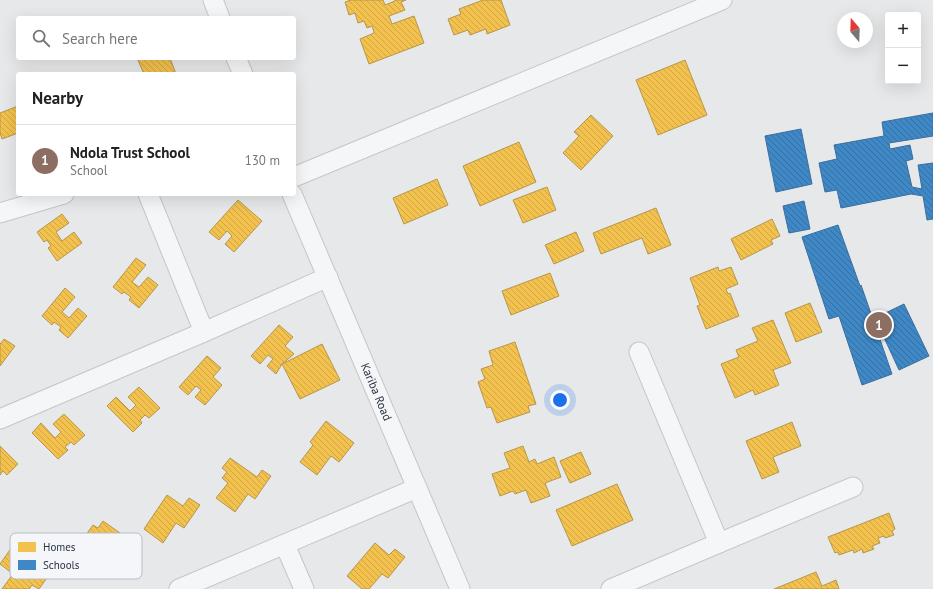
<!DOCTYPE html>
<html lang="en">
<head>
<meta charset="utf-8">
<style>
  :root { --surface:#fff; --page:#f2f2f2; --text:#222; --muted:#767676; --line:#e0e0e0; --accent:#1a73e8 }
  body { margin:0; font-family:"PT Sans",sans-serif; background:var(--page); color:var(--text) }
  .controls { position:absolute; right:12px; top:12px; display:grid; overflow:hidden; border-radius:4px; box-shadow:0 4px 16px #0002 }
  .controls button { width:36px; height:36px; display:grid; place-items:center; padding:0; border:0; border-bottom:1px solid var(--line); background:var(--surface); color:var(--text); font:20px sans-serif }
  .compass { position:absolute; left:837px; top:12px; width:36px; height:36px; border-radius:50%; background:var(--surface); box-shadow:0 4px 16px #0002; rotate:341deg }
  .you { position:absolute; left:560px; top:400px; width:14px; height:14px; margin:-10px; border:3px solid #fff; border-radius:50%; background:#1a73e8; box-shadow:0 0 0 6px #1a73e833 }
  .badge { display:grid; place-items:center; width:26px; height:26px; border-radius:50%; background:var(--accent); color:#fff; font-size:13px; font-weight:700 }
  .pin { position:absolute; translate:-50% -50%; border:2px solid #fff; box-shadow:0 1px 4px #0006 }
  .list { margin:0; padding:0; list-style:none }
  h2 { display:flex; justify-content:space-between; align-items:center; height:52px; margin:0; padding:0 16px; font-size:17px }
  h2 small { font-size:13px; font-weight:400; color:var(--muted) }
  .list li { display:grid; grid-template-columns:26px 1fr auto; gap:12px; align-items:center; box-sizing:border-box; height:72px; padding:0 16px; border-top:1px solid var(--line) }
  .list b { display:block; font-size:15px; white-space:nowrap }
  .list p { margin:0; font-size:13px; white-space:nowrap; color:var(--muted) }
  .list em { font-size:13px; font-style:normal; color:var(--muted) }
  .icon { flex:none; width:22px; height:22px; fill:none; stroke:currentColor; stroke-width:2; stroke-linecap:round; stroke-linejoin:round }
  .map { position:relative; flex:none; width:933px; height:589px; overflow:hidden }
  .search { position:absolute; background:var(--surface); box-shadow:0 4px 16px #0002; left:16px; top:16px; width:280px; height:44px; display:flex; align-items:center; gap:10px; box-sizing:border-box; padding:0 14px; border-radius:4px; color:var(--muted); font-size:15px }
  .panel { position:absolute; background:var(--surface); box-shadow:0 4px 16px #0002; left:16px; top:72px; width:280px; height:124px; border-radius:4px }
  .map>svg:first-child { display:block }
</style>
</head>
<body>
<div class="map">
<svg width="933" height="589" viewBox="0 0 933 589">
  <defs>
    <pattern id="homes-back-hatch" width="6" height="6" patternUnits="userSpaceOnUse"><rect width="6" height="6" fill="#f2c14e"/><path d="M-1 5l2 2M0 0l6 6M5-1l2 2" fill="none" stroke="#d0a645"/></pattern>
    <pattern id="schools-back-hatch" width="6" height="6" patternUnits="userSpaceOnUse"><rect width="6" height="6" fill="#3f88c5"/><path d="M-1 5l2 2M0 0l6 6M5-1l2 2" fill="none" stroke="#3570a2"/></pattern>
  </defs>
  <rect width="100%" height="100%" fill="#e6e8ea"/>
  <g fill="url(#homes-back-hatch)" stroke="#b6974b">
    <polygon points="351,0 383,0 385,5 395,1 395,0 406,0 401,2 405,10 389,16 392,24 414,16 424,43 369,64 360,39 374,33 374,32 372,26 367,28 364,21 358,23 355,13 349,15 345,2"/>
    <polygon points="483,0 501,0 510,25 487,34 486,29 470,35 468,30 454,35 448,19 461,14 459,9"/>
    <polygon points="137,58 170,58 176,74 144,74"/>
    <polygon points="685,60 707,115 658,135 636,80"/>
    <polygon points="18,106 18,133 2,139 0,133 0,113"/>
    <polygon points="591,115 613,136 581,170 563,153 579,136 574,132"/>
    <polygon points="519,142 536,182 480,206 463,166"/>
    <polygon points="437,179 448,205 404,224 393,198"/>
    <polygon points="547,187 556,210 523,223 513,200"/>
    <polygon points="238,200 262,221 234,252 225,244 232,236 227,231 219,240 209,232"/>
    <polygon points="656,208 671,245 648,254 642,238 601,254 593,233"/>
    <polygon points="62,214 69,223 56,232 62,241 74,232 82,243 57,261 48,248 51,246 47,240 44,242 37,232"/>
    <polygon points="772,219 780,236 771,240 773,244 741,260 731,239"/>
    <polygon points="576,232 584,251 554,264 545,245"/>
    <polygon points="136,258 146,265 132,282 139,287 148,277 158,285 139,308 129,300 131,297 124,292 122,294 113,287"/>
    <polygon points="718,267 719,271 731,267 738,284 726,289 728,294 730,293 739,316 706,329 697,306 700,305 690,278"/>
    <polygon points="550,273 559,296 511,315 502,291"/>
    <polygon points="65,288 75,297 62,312 69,318 78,308 87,316 68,338 59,330 61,327 54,322 52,325 42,316"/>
    <polygon points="810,303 822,332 796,342 785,313"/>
    <polygon points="773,320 791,363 773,370 779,385 755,395 753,390 735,398 721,364 739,357 736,350 758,341 752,328"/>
    <polygon points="279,325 293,337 285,346 294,354 282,364 276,374 267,366 273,359 268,355 260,364 251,356"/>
    <polygon points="4,339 15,346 0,366 0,344"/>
    <polygon points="515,342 536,404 528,406 530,412 497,423 491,407 487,408 478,382 485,379 481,369 493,365 489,351"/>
    <polygon points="322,344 340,380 300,399 282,364"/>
    <polygon points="207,356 221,368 213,377 222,385 205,405 195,397 201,390 196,386 188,395 179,387"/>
    <polygon points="139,387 160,408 149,418 145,415 140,420 142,423 133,432 107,406 116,397 130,411 136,405 128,397"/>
    <polygon points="64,414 85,435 74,445 71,442 65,447 68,450 58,459 32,433 41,423 55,438 61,432 53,424"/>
    <polygon points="326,421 354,443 339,462 331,456 317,475 300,462 313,445 310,442"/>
    <polygon points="792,422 801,446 773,457 779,472 762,479 746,441"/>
    <polygon points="0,446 18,464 7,475 3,471 0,475"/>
    <polygon points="523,446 529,462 535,459 537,464 554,457 561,477 545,483 550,496 531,503 526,490 515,494 513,491 500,496 492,474 510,468 504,453"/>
    <polygon points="581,452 591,474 570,483 560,461"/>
    <polygon points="230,458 257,477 262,470 271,476 255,499 248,494 235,512 216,498 228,483 222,478 227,472 222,468"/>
    <polygon points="617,484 633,520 572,546 556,510"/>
    <polygon points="167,495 183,506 189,498 200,505 184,528 176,523 163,543 144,529"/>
    <polygon points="889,513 895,529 892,531 894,535 885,538 884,536 878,538 880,543 872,546 874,549 863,553 862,549 854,553 853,550 839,555 838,552 835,553 828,537"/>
    <polygon points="103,521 127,538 111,560 103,554 89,574 68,560 93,525 98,528"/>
    <polygon points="50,538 67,550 39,589 32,585 29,589 2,589 13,574 0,564 12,547 34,562"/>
    <polygon points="375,543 389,555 395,549 405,557 388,578 382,574 369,589 362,589 347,576"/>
    <polygon points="816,572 822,586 836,580 839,589 774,589"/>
  </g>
  <g fill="url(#schools-back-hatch)" stroke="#396f9f">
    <polygon points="933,113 933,136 889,143 890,149 910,145 913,159 906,161 912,187 922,189 918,165 933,163 933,219 927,220 923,196 911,194 841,208 837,190 825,192 819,163 837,159 834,145 884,136 882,122"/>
    <polygon points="801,129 812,184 776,192 765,136"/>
    <polygon points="804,201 810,229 789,233 783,206"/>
    <polygon points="838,225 860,286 861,285 892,374 862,385 839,316 829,319 802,237"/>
    <polygon points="904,304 929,356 899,370 875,318"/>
  </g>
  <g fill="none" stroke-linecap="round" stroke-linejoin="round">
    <g stroke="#c4c6c8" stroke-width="21">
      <g id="minor">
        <polyline points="213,0 220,18"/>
        <polyline points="236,58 243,74"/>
        <polyline points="294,177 722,0"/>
        <polyline points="148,194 204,332"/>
        <path id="s1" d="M 292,194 L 460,589"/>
        <polyline points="0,213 64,194"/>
        <polyline points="639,352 719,543"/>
        <polyline points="0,419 204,332 328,277"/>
        <polyline points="285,545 304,589"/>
        <polyline points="179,589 417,488"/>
        <polyline points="611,589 719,543 853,487"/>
      </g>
    </g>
    <use href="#minor" stroke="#f5f6f7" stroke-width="19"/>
  </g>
  <g text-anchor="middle" stroke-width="4" stroke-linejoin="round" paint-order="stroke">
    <g font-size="12" fill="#2b3445" stroke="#f4f6f9">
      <text dy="4" stroke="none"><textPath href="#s1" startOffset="215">Kariba Road</textPath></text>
    </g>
  </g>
  <rect x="10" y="533" width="132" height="46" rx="6" fill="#f4f6f9" stroke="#b8bcc3" stroke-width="1"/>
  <rect x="18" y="542" width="18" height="10" fill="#f2c14e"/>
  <rect x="18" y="560" width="18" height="10" fill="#3f88c5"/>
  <g font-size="11" fill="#2b3445">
    <text x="43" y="551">Homes</text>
    <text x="43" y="569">Schools</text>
  </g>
</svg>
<div class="controls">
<button>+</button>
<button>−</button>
</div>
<svg class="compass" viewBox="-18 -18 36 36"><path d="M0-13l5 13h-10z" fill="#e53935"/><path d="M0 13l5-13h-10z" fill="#767676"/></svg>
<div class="you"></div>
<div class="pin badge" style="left:879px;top:325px;background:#8d6e63">1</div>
<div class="search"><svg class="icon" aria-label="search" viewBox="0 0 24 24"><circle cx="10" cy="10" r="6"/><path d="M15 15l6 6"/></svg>Search here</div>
<section class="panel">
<h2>Nearby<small></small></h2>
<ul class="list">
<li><span class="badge" style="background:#8d6e63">1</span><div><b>Ndola Trust School</b><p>School</p></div><em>130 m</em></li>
</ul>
</section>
</div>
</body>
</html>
